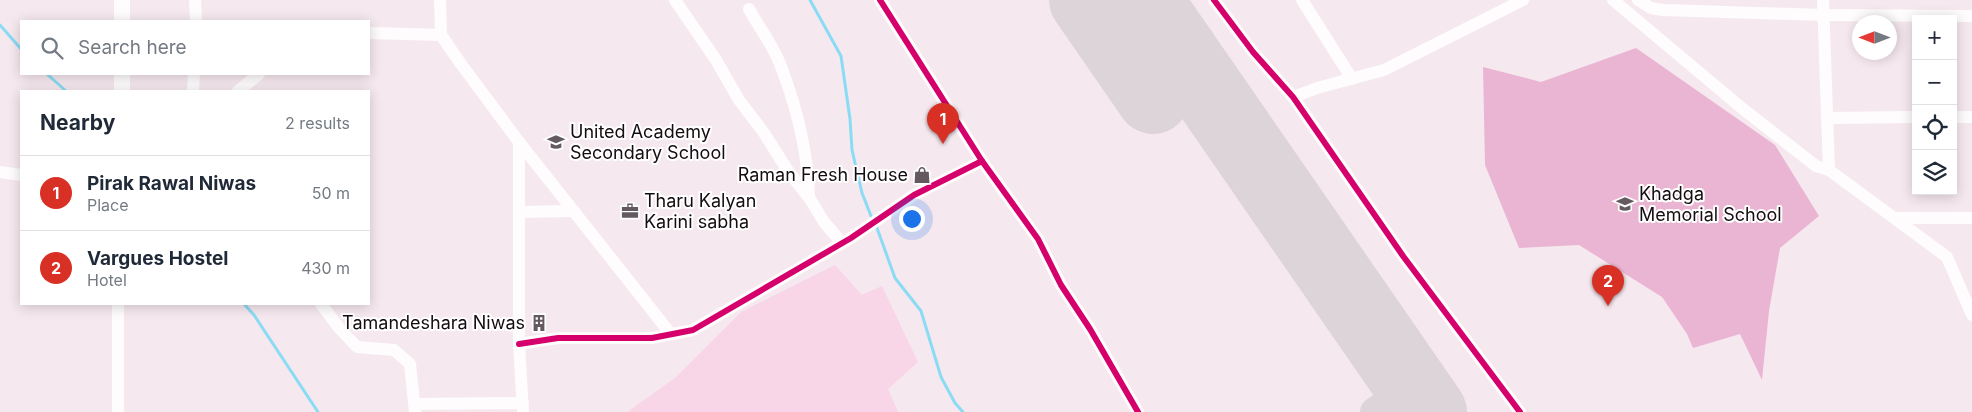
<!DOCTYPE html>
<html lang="en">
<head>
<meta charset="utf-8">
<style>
  :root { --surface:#fff; --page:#f6f6f7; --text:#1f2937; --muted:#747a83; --line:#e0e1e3; --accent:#d93025 }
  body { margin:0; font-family:Inter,sans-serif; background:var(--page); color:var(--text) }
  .controls { position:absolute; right:15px; top:15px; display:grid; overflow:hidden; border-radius:0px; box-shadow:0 2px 12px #0003 }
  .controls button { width:45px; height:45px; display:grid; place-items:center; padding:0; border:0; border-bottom:1px solid var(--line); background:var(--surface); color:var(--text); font:25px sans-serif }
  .compass { position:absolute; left:1852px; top:15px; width:45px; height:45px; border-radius:50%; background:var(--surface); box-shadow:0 2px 12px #0003; rotate:270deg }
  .you { position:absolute; left:911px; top:218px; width:18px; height:18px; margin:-12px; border:4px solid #fff; border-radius:50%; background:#1a73e8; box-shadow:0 0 0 8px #1a73e833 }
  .badge { display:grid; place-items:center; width:32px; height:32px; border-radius:50%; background:var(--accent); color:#fff; font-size:16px; font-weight:700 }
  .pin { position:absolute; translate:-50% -41px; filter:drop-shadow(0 1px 2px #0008) }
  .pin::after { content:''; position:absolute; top:26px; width:18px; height:15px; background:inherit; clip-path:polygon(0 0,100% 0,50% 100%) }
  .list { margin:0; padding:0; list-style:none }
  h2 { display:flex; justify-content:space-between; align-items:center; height:65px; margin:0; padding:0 20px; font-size:21px }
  h2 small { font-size:16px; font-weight:400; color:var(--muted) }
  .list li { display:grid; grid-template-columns:32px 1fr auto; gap:15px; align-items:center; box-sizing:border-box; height:75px; padding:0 20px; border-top:1px solid var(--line) }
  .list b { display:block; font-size:19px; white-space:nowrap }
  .list p { margin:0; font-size:16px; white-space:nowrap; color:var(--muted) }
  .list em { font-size:16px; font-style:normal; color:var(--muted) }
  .icon { flex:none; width:28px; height:28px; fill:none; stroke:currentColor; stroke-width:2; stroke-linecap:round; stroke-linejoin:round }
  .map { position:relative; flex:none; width:1972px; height:412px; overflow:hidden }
  .search { position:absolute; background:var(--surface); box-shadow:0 2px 12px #0003; left:20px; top:20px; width:350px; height:55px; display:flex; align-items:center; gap:12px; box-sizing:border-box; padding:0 18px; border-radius:0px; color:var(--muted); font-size:19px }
  .panel { position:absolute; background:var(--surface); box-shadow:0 2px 12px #0003; left:20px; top:90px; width:350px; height:215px; border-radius:0px }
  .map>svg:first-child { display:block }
</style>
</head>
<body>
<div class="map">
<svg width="1972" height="412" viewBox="0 0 1972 412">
  <rect width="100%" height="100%" fill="#f6e8ef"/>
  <polygon fill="#f8d5e7" points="835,265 862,295 882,286 918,362 888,389 898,412 627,412 675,378 741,312"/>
  <polygon fill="#eab5d3" points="1636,48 1775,145 1819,216 1780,248 1769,311 1762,380 1740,334 1693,348 1687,334 1662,297 1579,245 1519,248 1485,165 1483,67 1541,82"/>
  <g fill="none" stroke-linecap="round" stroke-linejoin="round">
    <g stroke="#8adcf5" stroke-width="3">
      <polyline points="810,0 841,56 850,119 852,150 862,193 871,216"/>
      <polyline points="0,25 21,49"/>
      <polyline points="47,74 66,91"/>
      <polyline points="877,228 895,278 921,311 941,377 955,403 963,412"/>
      <polyline points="244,304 254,315 318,412"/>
    </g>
    <polyline stroke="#ddd4d9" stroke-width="30" points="1375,412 1392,400"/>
    <g stroke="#ddd4d9" stroke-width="74">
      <polyline points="1086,0 1153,97"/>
      <polyline points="1145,0 1430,412"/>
    </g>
    <g stroke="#fefcfd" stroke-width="12">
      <polyline points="195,0 196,21"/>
      <polyline points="440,0 441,35 461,64 519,142 670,333"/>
      <polyline points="675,0 716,60 739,100 764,133 788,171 810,199 824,222 841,242"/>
      <polyline points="880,0 982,161 1038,239 1061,285 1090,329 1138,412"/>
      <polyline points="1214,0 1253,52 1293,97 1403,256 1520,412"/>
      <polyline points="1302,0 1352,79"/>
      <polyline points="1613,0 1743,109 1816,166 1829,170"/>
      <polyline points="1638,0 1651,8 1663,10 1822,15 1972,16"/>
      <polyline points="1823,0 1829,170 1947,257 1972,315"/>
      <path d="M 749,9 C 760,29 775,48 782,69 C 797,109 808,154 809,197"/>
      <polyline points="369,33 441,35"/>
      <polyline points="193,91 194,74"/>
      <polyline points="238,91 259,74"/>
      <polyline points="1293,97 1317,88 1384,70 1523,0"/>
      <polyline points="1953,117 1972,117"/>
      <polyline points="1828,118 1916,117"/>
      <polyline points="519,142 519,344 523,412"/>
      <polyline points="0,172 21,175"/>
      <polyline points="519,212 574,211"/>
      <polyline points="1896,218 1972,218"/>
      <polyline points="321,304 340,329 357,347 394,350 410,364 415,412"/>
      <polyline points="519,344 558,338 652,338 693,330 851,238 914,195 982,161"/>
      <polyline points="415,404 523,403"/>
      <polyline points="118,412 118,304"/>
    </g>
    <g stroke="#fefcfd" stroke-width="16">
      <polyline points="122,21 122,0"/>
      <polyline points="122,91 122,74"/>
    </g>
    <g stroke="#fff" stroke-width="9">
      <g id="cycleway">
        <polyline points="880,0 982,161 1038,239 1061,285 1090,329 1138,412"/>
        <polyline points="1214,0 1253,52 1293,97 1403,256 1520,412"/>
        <polyline points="519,344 558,338 652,338 693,330 851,238 914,195 982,161"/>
      </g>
    </g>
    <use href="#cycleway" stroke="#d6006c" stroke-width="6"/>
  </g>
  <defs>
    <g id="school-bare" transform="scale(1.35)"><path d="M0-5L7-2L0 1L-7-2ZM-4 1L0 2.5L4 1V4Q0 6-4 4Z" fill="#63595e" stroke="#fff" stroke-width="2.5" paint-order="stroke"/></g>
    <g id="shop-bare" transform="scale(1.35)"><path d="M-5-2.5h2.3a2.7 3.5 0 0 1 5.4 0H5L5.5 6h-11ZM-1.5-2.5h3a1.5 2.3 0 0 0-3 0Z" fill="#63595e" stroke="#fff" stroke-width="2.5" paint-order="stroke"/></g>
    <g id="office-bare" transform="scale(1.35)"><path d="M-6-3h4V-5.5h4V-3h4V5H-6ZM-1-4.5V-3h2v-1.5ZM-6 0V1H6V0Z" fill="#63595e" stroke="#fff" stroke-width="2.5" paint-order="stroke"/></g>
    <g id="building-bare" transform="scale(1.35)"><path d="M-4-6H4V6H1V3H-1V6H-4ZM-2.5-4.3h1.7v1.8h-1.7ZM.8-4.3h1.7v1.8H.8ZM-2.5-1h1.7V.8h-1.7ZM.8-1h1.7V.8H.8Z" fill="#63595e" stroke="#fff" stroke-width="2.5" paint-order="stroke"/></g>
  </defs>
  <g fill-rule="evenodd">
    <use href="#school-bare" x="556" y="142"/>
    <use href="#shop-bare" x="922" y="175"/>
    <use href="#school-bare" x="1625" y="204"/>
    <use href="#office-bare" x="630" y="211"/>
    <use href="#building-bare" x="539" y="323"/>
  </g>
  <g text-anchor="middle" stroke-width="4" stroke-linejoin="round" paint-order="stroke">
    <g font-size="18" fill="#140c10" stroke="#fff" text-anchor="start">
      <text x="570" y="138">United Academy<tspan x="570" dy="21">Secondary School</tspan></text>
      <text x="908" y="181" text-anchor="end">Raman Fresh House</text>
      <text x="1639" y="200">Khadga<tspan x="1639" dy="21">Memorial School</tspan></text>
      <text x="644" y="207">Tharu Kalyan<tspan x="644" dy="21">Karini sabha</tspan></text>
      <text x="525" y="329" text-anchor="end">Tamandeshara Niwas</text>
    </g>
  </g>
</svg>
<div class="controls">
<button>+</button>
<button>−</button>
<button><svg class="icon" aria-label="locate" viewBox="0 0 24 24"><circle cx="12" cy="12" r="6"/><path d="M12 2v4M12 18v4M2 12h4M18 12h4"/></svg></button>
<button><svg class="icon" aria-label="layers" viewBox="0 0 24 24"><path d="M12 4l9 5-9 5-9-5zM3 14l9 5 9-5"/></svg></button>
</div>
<svg class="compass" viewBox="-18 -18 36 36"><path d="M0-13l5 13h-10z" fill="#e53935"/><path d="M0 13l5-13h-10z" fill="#747a83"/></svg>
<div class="you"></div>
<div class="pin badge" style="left:943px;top:144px">1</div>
<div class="pin badge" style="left:1608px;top:306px">2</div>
<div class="search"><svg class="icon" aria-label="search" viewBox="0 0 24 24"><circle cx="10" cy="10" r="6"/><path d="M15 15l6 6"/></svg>Search here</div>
<section class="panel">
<h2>Nearby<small>2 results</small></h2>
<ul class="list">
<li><span class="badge">1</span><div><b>Pirak Rawal Niwas</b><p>Place</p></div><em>50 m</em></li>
<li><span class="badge">2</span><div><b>Vargues Hostel</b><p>Hotel</p></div><em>430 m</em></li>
</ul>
</section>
</div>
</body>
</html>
